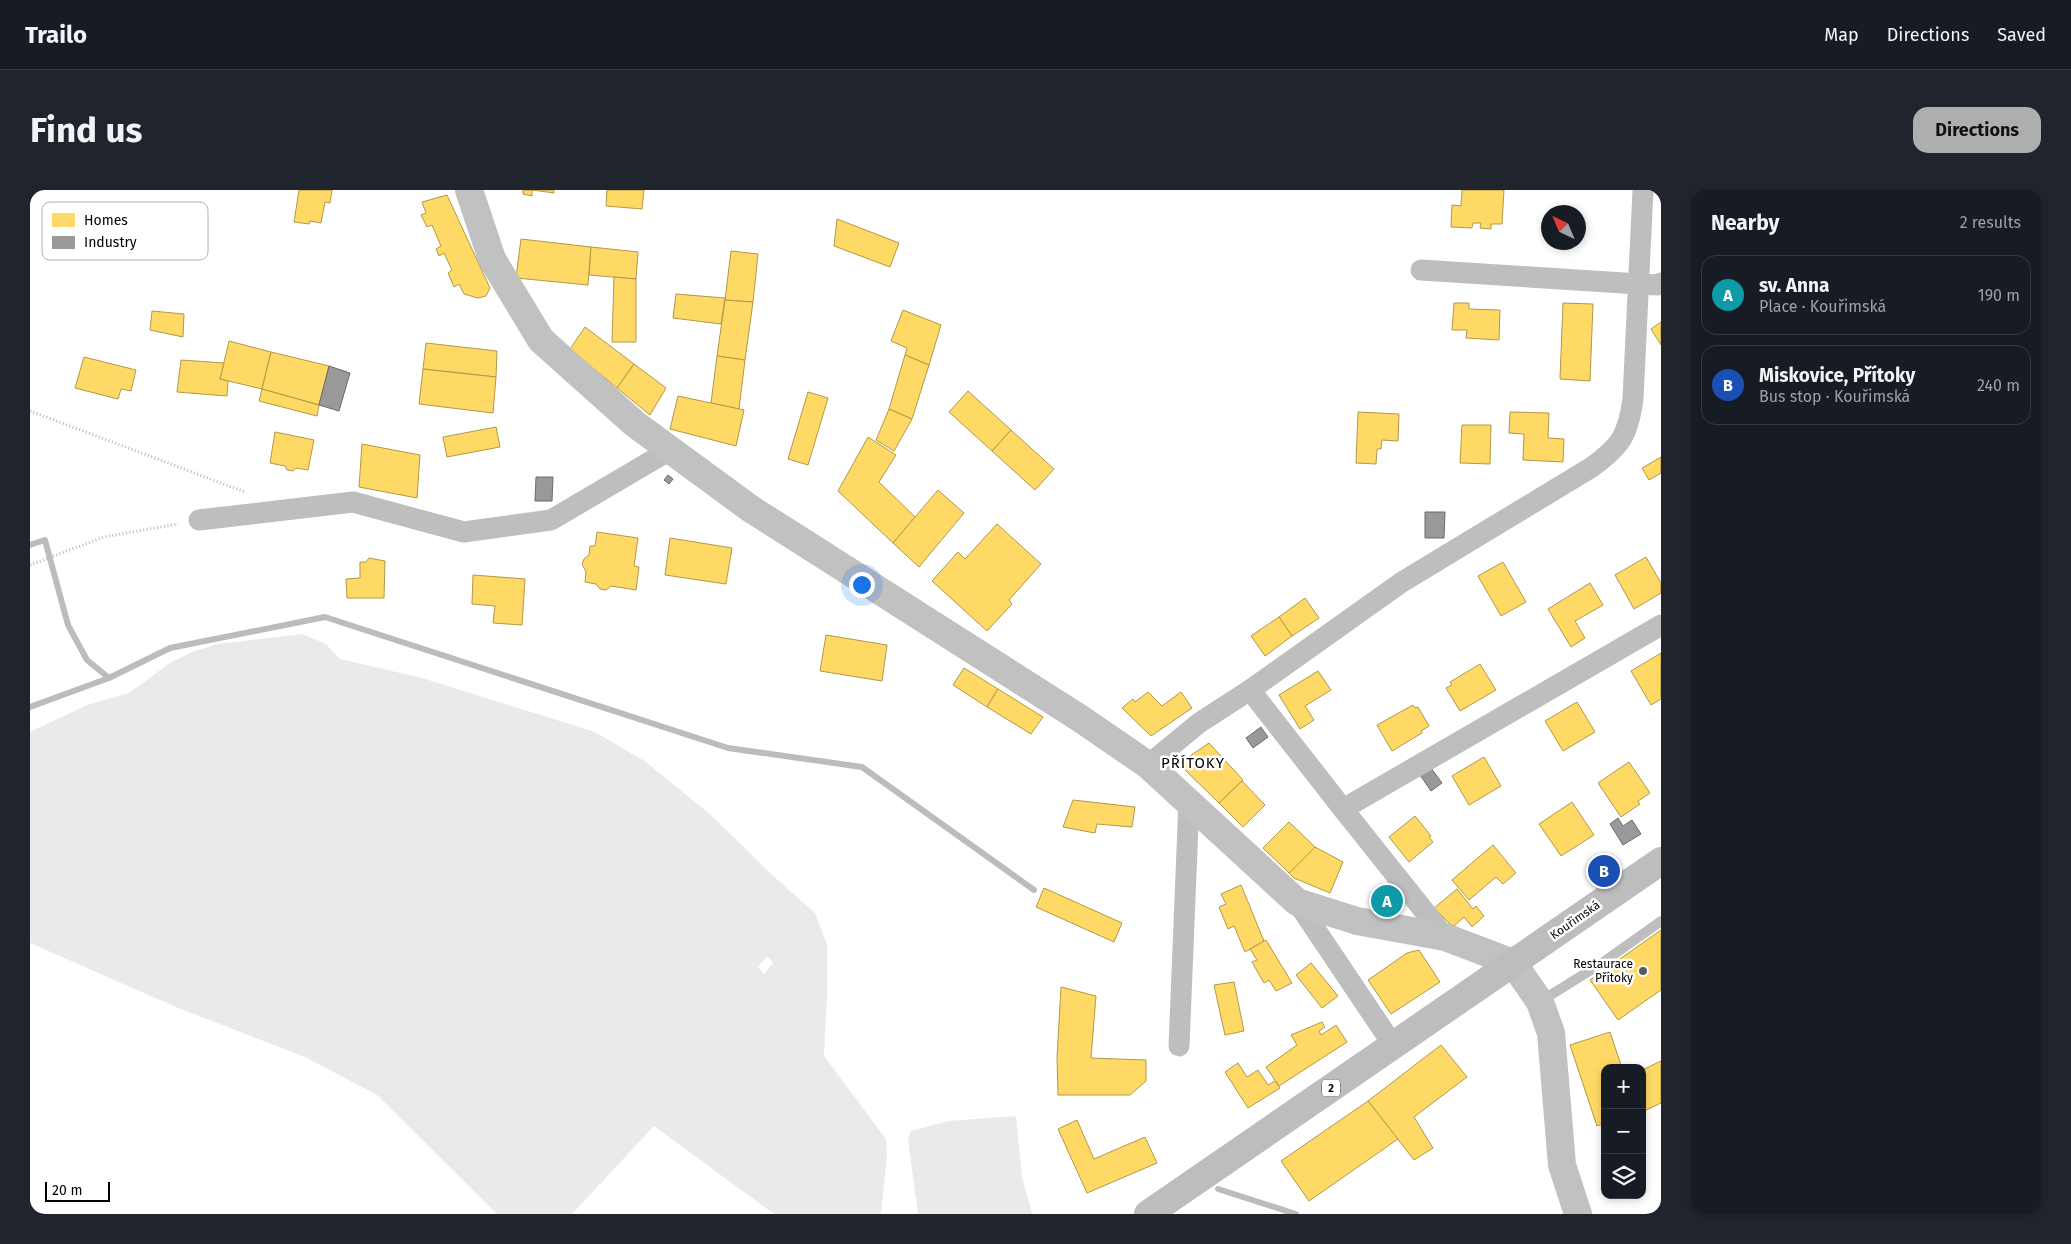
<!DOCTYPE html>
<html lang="en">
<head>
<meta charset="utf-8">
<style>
  :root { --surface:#171b24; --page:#20242c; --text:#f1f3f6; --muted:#9ea1a6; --line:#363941; --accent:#adaeaf }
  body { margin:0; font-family:"Fira Sans",sans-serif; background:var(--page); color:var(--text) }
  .controls { position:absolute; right:15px; bottom:15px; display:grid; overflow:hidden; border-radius:10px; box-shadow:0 2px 8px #0003 }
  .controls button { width:45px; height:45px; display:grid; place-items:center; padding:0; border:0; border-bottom:1px solid var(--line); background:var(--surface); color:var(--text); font:25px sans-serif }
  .compass { position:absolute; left:1511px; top:15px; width:45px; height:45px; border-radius:50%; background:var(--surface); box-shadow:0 2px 8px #0003; rotate:316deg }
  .scale { position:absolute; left:15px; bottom:12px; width:65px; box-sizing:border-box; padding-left:5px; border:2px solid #000; border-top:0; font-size:14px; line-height:18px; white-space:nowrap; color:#000; -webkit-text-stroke:4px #fff; paint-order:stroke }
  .you { position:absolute; left:831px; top:394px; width:18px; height:18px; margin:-12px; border:4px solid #fff; border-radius:50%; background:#1a73e8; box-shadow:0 0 0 8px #1a73e833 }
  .badge { display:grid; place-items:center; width:32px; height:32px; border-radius:50%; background:var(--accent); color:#fff; font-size:16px; font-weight:700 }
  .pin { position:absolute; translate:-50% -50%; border:2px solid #fff; box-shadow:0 1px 5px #0006 }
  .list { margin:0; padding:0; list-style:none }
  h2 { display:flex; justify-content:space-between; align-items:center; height:65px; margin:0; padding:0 20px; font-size:21px }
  h2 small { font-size:16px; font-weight:400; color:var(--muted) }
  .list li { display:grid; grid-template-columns:32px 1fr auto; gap:15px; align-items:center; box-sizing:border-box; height:80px; margin:0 10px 10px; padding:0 10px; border:1px solid var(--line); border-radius:15px }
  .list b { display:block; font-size:19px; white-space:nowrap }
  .list p { margin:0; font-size:16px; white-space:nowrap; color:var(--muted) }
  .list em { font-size:16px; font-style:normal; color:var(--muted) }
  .icon { flex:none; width:28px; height:28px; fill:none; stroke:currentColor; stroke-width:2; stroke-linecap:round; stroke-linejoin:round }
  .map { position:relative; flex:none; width:1631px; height:1024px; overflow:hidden; border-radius:15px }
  header { display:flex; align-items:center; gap:30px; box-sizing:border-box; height:70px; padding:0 25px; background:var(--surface); border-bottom:1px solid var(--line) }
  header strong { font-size:24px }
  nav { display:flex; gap:28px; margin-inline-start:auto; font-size:18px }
  .intro { display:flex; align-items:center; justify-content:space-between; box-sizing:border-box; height:120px; padding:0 30px }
  h1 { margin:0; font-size:35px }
  .button { padding:12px 22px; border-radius:15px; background:var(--accent); color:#111; font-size:18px; font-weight:700 }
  main { display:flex; gap:30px; padding:0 30px }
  aside { flex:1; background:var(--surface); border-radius:15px; box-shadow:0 2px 8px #0003 }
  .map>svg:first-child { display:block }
</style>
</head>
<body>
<header>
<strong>Trailo</strong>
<nav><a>Map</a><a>Directions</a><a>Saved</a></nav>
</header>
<div class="intro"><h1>Find us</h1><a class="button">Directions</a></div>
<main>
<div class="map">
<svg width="1631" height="1024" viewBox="0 0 1631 1024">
  <rect width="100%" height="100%" fill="#fff"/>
  <g fill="#eaeaea" fill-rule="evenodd">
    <path d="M 272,444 L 296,454 L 310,469 L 392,488 L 565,542 L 616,572 L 682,626 L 740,683 L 785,723 L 797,754 L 797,806 L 794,866 L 856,949 L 857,965 L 851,1024 L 744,1024 L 624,936 L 542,1024 L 467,1024 L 347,905 L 275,867 L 146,817 L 0,753 L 0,542 L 57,515 L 99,503 L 140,473 L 162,462 L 187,454 ZM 737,766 L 743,773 L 734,784 L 728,777 Z"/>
    <polygon points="986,926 992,987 1002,1024 888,1024 878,949 881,941 918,931"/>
  </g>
  <g fill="#ffd966" stroke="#b29847">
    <polygon points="269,0 302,0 300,13 295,12 291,33 280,31 279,34 264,32"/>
    <polygon points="493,0 524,0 524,3 502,0 502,6 493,4"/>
    <polygon points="577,0 614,0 612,19 576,16"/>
    <polygon points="1432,0 1474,0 1472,34 1461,34 1461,39 1450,38 1451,33 1443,33 1442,38 1421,37 1422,15 1431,16"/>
    <polygon points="417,5 460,98 456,106 448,108 434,104 429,94 424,97 418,83 422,80 414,63 409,66 406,59 411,56 402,35 397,37 391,25 396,23 392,12"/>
    <polygon points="807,29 869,53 860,77 804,56"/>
    <polygon points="491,49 561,57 558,95 486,88"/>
    <polygon points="561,57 608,62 606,89 559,85"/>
    <polygon points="701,61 728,64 723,112 695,110"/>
    <polygon points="584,87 606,89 606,152 582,152"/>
    <polygon points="646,104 695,108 691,134 643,128"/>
    <polygon points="695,110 723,112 715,170 687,166"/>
    <polygon points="1424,113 1439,113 1439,119 1470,120 1469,150 1436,148 1437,140 1422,140"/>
    <polygon points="1533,113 1563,114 1560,191 1530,189"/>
    <polygon points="873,120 911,135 899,175 875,165 877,158 861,151"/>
    <polygon points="122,121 154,124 153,147 120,140"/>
    <polygon points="1631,132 1631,155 1621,139"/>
    <polygon points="555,137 604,174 587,198 540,159"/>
    <polygon points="199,151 241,162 232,199 190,189"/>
    <polygon points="396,153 467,161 466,187 393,179"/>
    <polygon points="241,162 299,176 289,215 232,199"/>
    <polygon points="875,165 899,175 882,229 859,219"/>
    <polygon points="687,166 715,170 709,219 681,213"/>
    <polygon points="54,167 106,180 101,201 91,199 88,209 45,198"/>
    <polygon points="151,170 194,173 190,189 198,191 197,206 147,202"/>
    <polygon points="604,174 636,198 620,225 587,198"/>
    <polygon points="393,179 466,187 463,223 389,214"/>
    <polygon points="232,199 289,215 287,226 229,211"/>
    <polygon points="938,201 981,240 962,261 919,222"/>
    <polygon points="778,202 798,208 778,275 758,269"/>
    <polygon points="648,206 714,220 706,256 640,239"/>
    <polygon points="859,219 882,229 864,261 846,250"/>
    <polygon points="1328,222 1369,224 1368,251 1352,250 1351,259 1347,259 1346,274 1326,273"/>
    <polygon points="1480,222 1519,223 1518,248 1534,249 1533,272 1493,270 1494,244 1479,243"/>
    <polygon points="1432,235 1461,235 1460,274 1430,273"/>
    <polygon points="466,237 470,257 417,267 413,247"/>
    <polygon points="981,240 1024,279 1005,300 962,261"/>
    <polygon points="245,242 284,250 278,280 266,278 263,281 257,280 255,276 240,273"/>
    <polygon points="838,247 866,265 849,292 885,327 863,353 808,301"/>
    <polygon points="332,254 390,265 387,308 329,297"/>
    <polygon points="1631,267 1631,283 1619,290 1612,278"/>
    <polygon points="908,300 934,323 889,377 863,353"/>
    <polygon points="967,334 1011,374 979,410 982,414 957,441 902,391 928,362 935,369"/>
    <polygon points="567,342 608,348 604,376 609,377 606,400 581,396 576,400 570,399 566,394 555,392 556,382 552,374 554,369 559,365 560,356 565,356"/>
    <polygon points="640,348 702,358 696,394 635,385"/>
    <polygon points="1616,367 1631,393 1631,403 1604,419 1585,385"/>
    <polygon points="339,368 355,371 354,408 317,408 316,389 330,388 330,372 336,372"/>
    <polygon points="1473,372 1496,412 1471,426 1448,386"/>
    <polygon points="443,385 495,389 492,435 463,433 465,416 442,414"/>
    <polygon points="1560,393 1573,415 1545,431 1555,448 1541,457 1518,419"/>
    <polygon points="1275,408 1289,428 1262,446 1249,427"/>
    <polygon points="1249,427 1262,446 1235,466 1221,446"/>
    <polygon points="796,445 857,455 852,491 790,481"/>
    <polygon points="1631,463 1631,509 1621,515 1601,481"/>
    <polygon points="1450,474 1466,500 1430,521 1416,498 1422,495 1420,492"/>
    <polygon points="934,478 968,499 957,517 923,495"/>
    <polygon points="1288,481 1301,500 1275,516 1284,530 1270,539 1249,505"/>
    <polygon points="968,499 1013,527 1001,544 957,517"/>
    <polygon points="1118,502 1132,516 1151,502 1162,518 1121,546 1092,518 1103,509 1105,512"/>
    <polygon points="1547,512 1565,542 1533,561 1515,531"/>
    <polygon points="1383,515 1385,518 1388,517 1399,536 1391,541 1392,543 1362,561 1347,535"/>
    <polygon points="1179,553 1213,590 1189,613 1153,578 1154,570"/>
    <polygon points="1454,567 1471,596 1439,615 1422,586"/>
    <polygon points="1599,572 1620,603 1608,611 1610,614 1591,627 1568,593"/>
    <polygon points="1212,591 1235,615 1213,637 1189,613"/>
    <polygon points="1043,610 1105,617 1102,637 1067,634 1065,643 1033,637"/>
    <polygon points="1542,612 1564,645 1531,666 1509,634"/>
    <polygon points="1385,626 1401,646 1399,647 1403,652 1379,672 1359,647"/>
    <polygon points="1259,632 1285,657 1259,683 1233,658"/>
    <polygon points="1463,655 1486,683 1473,694 1466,687 1439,710 1422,690"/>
    <polygon points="1285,657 1313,672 1300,703 1264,688 1259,683"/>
    <polygon points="1211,695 1234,751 1215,762 1204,736 1198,739 1189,717 1196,714 1191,704"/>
    <polygon points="1014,698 1092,733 1084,752 1006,717"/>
    <polygon points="1427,699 1443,719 1446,716 1454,726 1442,737 1434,727 1424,736 1421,735 1404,718"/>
    <polygon points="1631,740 1631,800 1588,830 1560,790"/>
    <polygon points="1236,750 1262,793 1246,801 1239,790 1234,793 1222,772 1227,770 1220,759"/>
    <polygon points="1389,760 1410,792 1361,824 1338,790 1377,763"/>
    <polygon points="1281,773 1308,806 1292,818 1266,785"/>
    <polygon points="1204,792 1214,841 1195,845 1184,795"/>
    <polygon points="1031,797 1066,806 1061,868 1116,870 1116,891 1100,905 1028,905 1027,868"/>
    <polygon points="1292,832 1295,837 1289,841 1291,845 1306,835 1317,852 1249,896 1236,877 1267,855 1261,845"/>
    <polygon points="1580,842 1592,878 1575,878 1575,933 1567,936 1540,855"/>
    <polygon points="1411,855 1437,887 1384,927 1403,958 1384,970 1338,911"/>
    <polygon points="1631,871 1631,913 1612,922 1612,880"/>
    <polygon points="1208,873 1217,887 1228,880 1238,895 1245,891 1250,898 1218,918 1195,882"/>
    <polygon points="1338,911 1368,949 1279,1011 1251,971"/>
    <polygon points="1047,930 1064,969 1115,947 1127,973 1057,1003 1028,939"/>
  </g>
  <g fill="#999" stroke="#6b6b6b">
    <polygon points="299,176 320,183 309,221 289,215"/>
    <polygon points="638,285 643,289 639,294 634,290"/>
    <polygon points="506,287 523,287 522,311 505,311"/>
    <polygon points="1395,322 1415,322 1414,348 1395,348"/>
    <polygon points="1231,537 1238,547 1223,558 1216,548"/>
    <polygon points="1401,578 1412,593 1401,601 1390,585"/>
    <polygon points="1588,628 1593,636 1602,630 1611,644 1593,655 1580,634"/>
  </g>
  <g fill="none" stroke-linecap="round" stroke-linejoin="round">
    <g stroke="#bcbcbc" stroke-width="6">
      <polyline points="0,355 15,350 38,435 57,470 79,488 140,458 295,427 698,558 832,577 1004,700"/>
      <polyline points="0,517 79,488"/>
      <polyline points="1188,999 1266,1024"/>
    </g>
    <g stroke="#b8b8b8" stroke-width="3" stroke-dasharray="1 2.5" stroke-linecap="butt">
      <polyline points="0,221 215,302"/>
      <polyline points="0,375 74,347 148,334"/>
    </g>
    <polyline stroke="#bebebe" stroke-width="10" points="1511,811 1572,773 1631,731"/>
    <g stroke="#bebebe" stroke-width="21">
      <polyline points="1391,80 1609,94 1628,95 1631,93"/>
      <polyline points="169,330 323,312 434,342 521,330 640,260"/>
      <polyline points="1220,500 1313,619"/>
      <path d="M 1118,575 L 1169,533 L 1220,500 L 1372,392 L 1562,277 C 1591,256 1598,245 1603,209 L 1613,0"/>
      <polyline points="1267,712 1363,855"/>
      <polyline points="1415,747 1313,619 1631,435"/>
      <polyline points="1149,856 1159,611"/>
    </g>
    <polyline stroke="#c1c1c1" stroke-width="28" points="439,0 462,69 511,150 605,234 721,319 1051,529 1118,575 1267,712 1327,731 1415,747 1483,773 1510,812 1521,843 1532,975 1548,1024"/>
    <polyline stroke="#bdbdbd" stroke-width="28" points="1118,1024 1631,671"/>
  </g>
  <circle fill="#595959" stroke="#fff" stroke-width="2" cx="1613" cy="781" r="5"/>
  <g text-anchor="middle" stroke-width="5" stroke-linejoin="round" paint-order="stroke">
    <rect fill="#fff" stroke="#4c4c4c" stroke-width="1" x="1292" y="889.5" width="18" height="17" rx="4"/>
    <g font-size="11" font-weight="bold" fill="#000">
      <text x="1301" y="902">2</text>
    </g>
    <g font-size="12" fill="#000" stroke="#fff">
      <text transform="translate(1545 730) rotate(-35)" y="4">Kouřimská</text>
    </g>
    <g font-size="12" fill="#000" stroke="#fff" text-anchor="end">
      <text x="1603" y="778">Restaurace<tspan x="1603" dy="14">Přítoky</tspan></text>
    </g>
    <g font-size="15" letter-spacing="1" fill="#000" stroke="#fff">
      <text x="1163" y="578">PŘÍTOKY</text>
    </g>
  </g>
  <rect x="12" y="12" width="166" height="58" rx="8" fill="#fff" stroke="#b2b2b2" stroke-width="1"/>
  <rect x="22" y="23" width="23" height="14" fill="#ffd966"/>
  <rect x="22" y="46" width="23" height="13" fill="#999"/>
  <g font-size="14" fill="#000">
    <text x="54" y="35">Homes</text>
    <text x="54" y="57">Industry</text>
  </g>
</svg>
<div class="controls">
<button>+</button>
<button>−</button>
<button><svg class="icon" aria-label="layers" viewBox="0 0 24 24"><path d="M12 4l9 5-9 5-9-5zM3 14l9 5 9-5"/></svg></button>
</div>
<svg class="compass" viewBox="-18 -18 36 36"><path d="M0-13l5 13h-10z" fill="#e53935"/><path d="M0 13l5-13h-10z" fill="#9ea1a6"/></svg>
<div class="scale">20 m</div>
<div class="you"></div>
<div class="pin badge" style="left:1357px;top:711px;background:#0f9aa8">A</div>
<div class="pin badge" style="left:1574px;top:681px;background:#1a4fb4">B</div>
</div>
<aside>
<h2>Nearby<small>2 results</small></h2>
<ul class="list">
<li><span class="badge" style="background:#0f9aa8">A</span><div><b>sv. Anna</b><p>Place · Kouřimská</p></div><em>190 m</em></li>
<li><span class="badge" style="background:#1a4fb4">B</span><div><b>Miskovice, Přítoky</b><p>Bus stop · Kouřimská</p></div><em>240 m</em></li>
</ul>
</aside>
</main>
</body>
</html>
